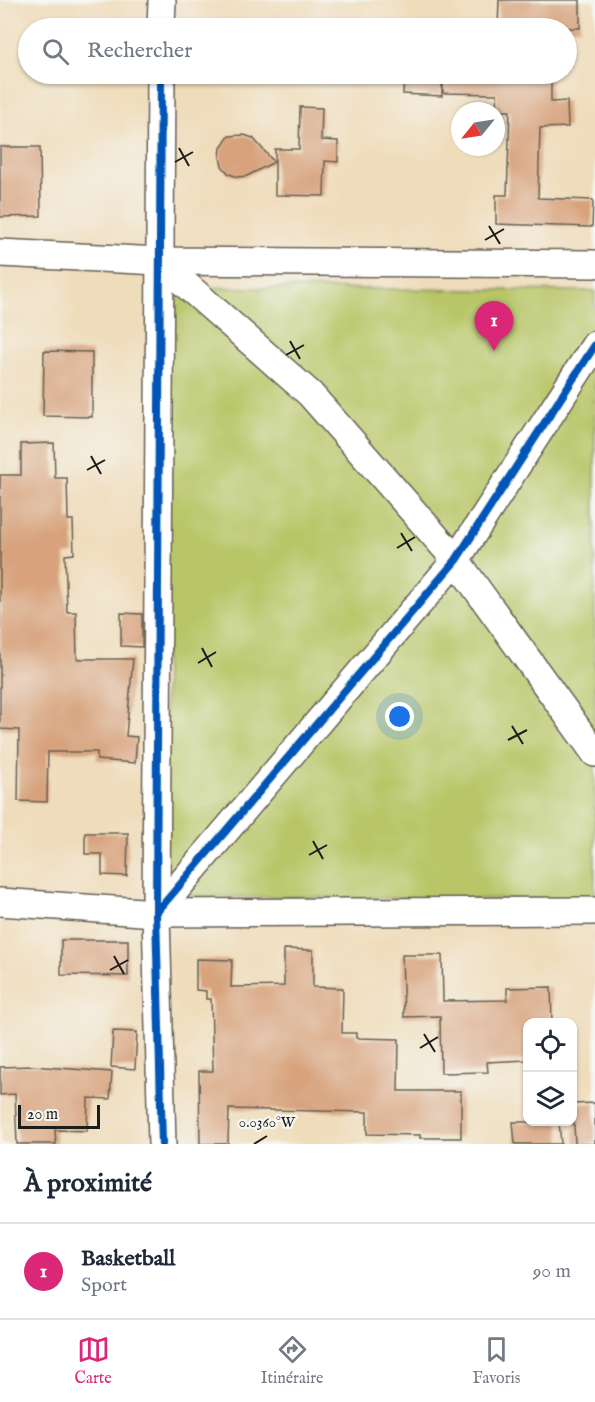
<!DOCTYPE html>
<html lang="fr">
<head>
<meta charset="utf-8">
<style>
  :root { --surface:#fff; --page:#f6f6f7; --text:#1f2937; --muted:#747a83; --line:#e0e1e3; --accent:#db2777 }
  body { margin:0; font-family:"IM FELL English",serif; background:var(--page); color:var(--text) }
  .controls { position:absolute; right:18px; bottom:18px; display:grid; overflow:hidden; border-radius:12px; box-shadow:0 2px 4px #0004 }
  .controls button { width:54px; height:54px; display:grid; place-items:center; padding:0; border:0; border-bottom:2px solid var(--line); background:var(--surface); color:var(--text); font:30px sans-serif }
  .compass { position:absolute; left:451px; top:102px; width:54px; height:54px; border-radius:50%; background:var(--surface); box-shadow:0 2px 4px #0004; rotate:240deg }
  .scale { position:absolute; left:18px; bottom:15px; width:82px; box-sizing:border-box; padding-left:6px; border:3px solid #1c1c1c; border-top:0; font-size:16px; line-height:21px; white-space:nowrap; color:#1c1c1c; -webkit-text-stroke:4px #f6f6f2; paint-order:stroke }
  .you { position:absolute; left:400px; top:717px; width:21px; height:21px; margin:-15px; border:4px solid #fff; border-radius:50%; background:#1a73e8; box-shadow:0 0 0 9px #1a73e833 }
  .badge { display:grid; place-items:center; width:39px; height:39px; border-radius:50%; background:var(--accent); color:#fff; font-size:20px; font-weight:700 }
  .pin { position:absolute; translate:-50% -50px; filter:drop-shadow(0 2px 3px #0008) }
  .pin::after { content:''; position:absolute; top:32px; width:21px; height:18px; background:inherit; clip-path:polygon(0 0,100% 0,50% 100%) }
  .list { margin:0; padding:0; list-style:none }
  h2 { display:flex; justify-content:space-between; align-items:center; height:78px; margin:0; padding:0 24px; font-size:26px }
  h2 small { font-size:20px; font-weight:400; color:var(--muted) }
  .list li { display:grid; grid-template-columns:39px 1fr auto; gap:18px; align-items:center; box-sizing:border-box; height:96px; padding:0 24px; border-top:2px solid var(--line) }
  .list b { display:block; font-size:22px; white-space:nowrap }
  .list p { margin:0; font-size:20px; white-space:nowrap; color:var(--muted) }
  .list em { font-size:20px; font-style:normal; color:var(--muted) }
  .icon { flex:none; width:33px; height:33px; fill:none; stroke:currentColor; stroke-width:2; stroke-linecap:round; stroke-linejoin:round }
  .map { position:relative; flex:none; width:595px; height:1144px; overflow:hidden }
  .search { position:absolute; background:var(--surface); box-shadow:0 2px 4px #0004; left:18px; right:18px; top:18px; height:66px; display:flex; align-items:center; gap:15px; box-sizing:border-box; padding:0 21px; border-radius:33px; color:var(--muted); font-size:22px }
  .sheet { height:174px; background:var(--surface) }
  nav { display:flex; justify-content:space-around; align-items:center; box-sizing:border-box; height:84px; border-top:2px solid var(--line); background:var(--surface); font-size:16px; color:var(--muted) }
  nav a { display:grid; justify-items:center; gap:3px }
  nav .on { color:var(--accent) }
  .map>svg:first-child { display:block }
</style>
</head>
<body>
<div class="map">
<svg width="595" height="1144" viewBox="0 0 595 1144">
  <rect width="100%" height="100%" fill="#f6f6f2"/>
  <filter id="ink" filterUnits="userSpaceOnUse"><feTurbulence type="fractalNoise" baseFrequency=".0167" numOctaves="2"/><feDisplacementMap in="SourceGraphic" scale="12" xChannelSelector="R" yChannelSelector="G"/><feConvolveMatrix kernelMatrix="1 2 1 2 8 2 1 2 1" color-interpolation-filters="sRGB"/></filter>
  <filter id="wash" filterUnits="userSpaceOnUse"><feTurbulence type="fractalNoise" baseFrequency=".008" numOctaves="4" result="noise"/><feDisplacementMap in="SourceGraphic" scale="24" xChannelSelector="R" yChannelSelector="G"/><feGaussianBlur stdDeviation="1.35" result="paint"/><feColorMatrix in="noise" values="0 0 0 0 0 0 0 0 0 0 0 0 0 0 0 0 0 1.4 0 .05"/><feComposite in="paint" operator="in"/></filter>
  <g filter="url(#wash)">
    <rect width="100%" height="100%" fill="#efdcba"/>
    <polygon fill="#b8c668" stroke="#6a7142" stroke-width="1.5" points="166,287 595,291 595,900 164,896"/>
    <g id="blocks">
      <g fill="#d7a27c">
        <polygon points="499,0 580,0 580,28 498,28"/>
        <polygon points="404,74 442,74 442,96 403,94"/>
        <polygon points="443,74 551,74 551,102 567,101 568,127 540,128 538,198 593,200 592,227 496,224 496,195 507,195 510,111 496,111 497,94 443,93"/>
        <polygon points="300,107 322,108 321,140 338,141 338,162 325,161 324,196 275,195 275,149 299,149"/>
        <polygon points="244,135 253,138 274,162 247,176 238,177 229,174 222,166 220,157 221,148 229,136"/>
        <polygon points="0,147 40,147 41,216 0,217"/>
        <polygon points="44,351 92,352 92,417 43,416"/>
        <polygon points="54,443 55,478 67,478 68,520 73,520 74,554 65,555 67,612 76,612 77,659 133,659 126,736 137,737 135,763 97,760 97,752 48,752 47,802 18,801 19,730 0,729 0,475 21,475 21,444"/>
        <polygon points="121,613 142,614 142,647 121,646"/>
        <polygon points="85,833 128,833 127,876 102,875 102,854 85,854"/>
        <polygon points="61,940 128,940 128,976 61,975"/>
        <polygon points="284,949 313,950 313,987 343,988 342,1033 356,1033 356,1038 399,1039 398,1091 461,1091 461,1138 420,1138 420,1135 367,1134 367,1112 229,1109 228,1144 200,1144 199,1071 213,1071 211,999 206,999 206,991 196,990 196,959 232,960 231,987 284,986"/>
        <polygon points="402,955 442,955 443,1001 507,1000 507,988 551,987 552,1023 528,1023 528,1060 487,1062 488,1072 441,1073 440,1016 404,1017"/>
        <polygon points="113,1031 137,1032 135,1069 111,1067"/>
        <polygon points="32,1066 112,1072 110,1099 88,1098 87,1131 55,1130 56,1144 17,1144 15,1094 0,1095 0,1067"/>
        <polygon points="595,1103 595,1144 575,1144 573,1104"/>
        <polygon points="513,1122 559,1122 561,1144 515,1144"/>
      </g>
    </g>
  </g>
  <g filter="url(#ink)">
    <use href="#blocks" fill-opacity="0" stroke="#665f53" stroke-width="1.5"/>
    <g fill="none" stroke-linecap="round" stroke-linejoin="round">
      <g stroke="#665f53" stroke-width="30">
        <g id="street">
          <polyline points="161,28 162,0"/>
          <polyline points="161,74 156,913 162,1144"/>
          <polyline points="0,253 159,261 595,264"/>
          <polyline points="159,261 310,394 456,560 595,753"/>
          <polyline points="0,902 156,913 595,911"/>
          <polyline points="156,913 456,560 595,345"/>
        </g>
      </g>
      <use href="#street" stroke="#fff" stroke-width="27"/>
      <g stroke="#f6f6f2" stroke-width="11">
        <g id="cycleway">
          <polyline points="161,74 156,913 162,1144"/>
          <polyline points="156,913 456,560 595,345"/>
        </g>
      </g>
      <use href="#cycleway" stroke="#0057b8" stroke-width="8"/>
    </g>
  </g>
  <path fill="none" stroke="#1c1c1c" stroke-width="2" d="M 179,148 L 189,166M 175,162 L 193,152M 489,226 L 500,244M 485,240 L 504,229M 290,341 L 300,359M 286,355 L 304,345M 91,456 L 101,474M 87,470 L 105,460M 401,533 L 412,551M 397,548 L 415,537M 202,648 L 212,667M 198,663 L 216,652M 512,726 L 523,744M 508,740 L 527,730M 313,841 L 323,859M 309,855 L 327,845M 114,956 L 124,974M 110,970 L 128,960M 424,1034 L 435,1052M 420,1048 L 438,1037M 254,1144 L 267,1136"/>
  <g font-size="15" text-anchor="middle" fill="#1c1c1c" stroke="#f6f6f2" stroke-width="4.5" stroke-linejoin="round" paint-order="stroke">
    <text x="267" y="1127">0.0360°W</text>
  </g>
</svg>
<div class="controls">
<button><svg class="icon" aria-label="locate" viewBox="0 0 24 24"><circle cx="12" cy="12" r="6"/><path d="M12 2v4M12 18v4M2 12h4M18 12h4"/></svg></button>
<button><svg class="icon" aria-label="layers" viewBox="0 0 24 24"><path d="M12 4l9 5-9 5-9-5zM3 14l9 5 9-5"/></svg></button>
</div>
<svg class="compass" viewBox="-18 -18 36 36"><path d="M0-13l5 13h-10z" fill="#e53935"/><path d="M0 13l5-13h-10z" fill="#747a83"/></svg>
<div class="scale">20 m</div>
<div class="you"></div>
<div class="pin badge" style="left:494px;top:351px">1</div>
<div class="search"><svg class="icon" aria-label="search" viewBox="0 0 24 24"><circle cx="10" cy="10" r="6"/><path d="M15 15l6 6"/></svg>Rechercher</div>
</div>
<section class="sheet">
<h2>À proximité<small></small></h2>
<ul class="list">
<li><span class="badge">1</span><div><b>Basketball</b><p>Sport</p></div><em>90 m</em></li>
</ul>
</section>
<nav>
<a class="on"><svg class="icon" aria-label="map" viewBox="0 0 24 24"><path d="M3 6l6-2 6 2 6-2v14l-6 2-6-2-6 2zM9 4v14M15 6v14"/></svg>Carte</a>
<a><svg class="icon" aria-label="directions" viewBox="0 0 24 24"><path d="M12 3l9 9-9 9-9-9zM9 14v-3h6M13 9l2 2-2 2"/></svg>Itinéraire</a>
<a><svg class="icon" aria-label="saved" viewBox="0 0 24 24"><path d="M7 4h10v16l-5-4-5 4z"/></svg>Favoris</a>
</nav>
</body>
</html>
